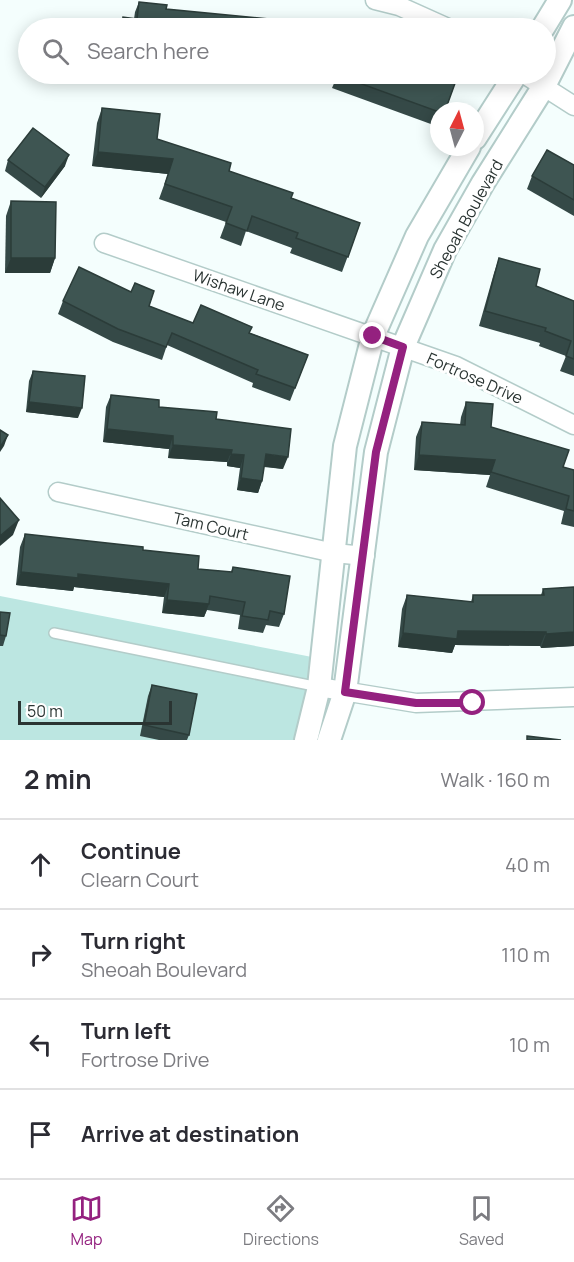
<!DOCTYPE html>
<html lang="en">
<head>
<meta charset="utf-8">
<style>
  :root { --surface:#fff; --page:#f2f2f3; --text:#2b2b33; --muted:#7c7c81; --line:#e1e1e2; --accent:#94217f }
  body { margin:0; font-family:Manrope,sans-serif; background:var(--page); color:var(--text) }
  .compass { position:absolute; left:430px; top:102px; width:54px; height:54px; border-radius:50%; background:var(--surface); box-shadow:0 3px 15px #0003; rotate:6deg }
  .scale { position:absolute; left:18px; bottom:15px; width:154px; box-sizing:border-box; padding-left:6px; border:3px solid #2a3432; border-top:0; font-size:16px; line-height:21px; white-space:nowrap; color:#2a3432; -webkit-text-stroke:4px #fff; paint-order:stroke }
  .stop { position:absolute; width:18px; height:18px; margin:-14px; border:4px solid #94217f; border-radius:50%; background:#fff }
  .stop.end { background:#94217f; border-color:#fff; box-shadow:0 2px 6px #0008 }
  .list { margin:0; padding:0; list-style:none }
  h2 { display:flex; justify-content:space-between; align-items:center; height:78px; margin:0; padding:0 24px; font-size:26px }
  h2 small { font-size:20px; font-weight:400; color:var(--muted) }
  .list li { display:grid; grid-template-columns:39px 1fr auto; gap:18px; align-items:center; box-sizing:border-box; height:90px; padding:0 24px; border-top:2px solid var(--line) }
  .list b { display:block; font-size:22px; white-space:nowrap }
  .list p { margin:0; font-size:20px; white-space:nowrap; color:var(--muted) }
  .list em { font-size:20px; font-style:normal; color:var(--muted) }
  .icon { flex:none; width:33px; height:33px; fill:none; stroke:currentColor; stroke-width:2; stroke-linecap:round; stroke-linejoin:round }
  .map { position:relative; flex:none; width:574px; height:740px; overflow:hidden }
  .search { position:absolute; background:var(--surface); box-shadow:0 3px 15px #0003; left:18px; right:18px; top:18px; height:66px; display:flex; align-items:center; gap:15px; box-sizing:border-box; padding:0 21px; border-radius:33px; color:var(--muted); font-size:22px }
  .sheet { height:438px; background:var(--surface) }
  nav { display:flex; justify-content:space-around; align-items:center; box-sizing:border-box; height:84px; border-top:2px solid var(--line); background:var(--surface); font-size:16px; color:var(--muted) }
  nav a { display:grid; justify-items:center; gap:3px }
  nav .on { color:var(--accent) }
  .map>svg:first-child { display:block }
</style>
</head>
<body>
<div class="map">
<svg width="574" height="740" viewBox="0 0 574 740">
  <rect width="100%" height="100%" fill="#f4fefd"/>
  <polygon fill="#bce6e1" points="0,596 312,657 309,685 295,740 0,740"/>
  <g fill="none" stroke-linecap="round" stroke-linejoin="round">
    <g stroke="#b3ccc9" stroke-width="12">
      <polyline id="service" points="54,633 319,687"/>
    </g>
    <g stroke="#b3ccc9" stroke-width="21">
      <g id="minor">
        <polyline points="375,0 399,6 448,28"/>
        <polyline points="524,74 574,106"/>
        <polyline points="104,243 456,366 574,425"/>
        <polyline points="58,492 334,553 365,556"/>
        <polyline points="319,687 416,703 574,697"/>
      </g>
    </g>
    <g stroke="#b3ccc9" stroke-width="26">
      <g id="tertiary">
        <polyline points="543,28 560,0"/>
        <polyline points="475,138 516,74"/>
        <polyline points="306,740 319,687 345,446 373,336 417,236 469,147"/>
        <polyline points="329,740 345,692 376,452 403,347 445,250 483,183 544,86 574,27"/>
      </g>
    </g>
    <use href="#service" stroke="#fff" stroke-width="9"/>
    <use href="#minor" stroke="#fff" stroke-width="18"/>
    <use href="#tertiary" stroke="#fff" stroke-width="22"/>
  </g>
  <g fill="#354947">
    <polygon points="139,2 166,9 310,28 119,28 123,17 134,19 135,12"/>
    <polygon points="338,74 439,111 439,127 332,88"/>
    <polygon points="102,108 157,139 229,171 291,198 360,223 342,272 290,253 292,248 246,231 241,246 220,238 226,222 159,199 168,174 92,166 97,123"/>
    <polygon points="8,160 65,166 41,198 5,171"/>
    <polygon points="574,165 574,216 527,189 532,176"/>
    <polygon points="11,201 55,258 50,273 5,273 6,216"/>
    <polygon points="499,258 536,286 574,301 574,376 560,371 566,356 539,346 540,343 479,326 494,273"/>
    <polygon points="63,301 149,306 193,323 250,333 308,355 290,401 252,387 253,383 167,345 162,360 113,342 58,314"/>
    <polygon points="33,371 78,418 26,412 29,381"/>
    <polygon points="111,395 159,407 216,419 283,469 264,467 262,481 258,493 237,490 240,468 227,466 227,462 168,458 169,449 103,442 106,407"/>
    <polygon points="466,402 491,427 563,467 574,470 574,527 561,524 564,511 486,487 490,475 414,470 416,437 422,422 460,425 461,417"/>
    <polygon points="25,534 143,550 198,569 231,572 233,567 284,614 279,627 266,625 263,633 238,629 240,615 207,610 204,617 162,613 164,597 74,587 73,591 16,585 20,547"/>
    <polygon points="574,587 574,646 541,648 540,646 455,645 452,653 398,647 402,609 407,595 471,602 473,595 541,595 543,589"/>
    <polygon points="0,612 6,636 3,646 0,646"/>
    <polygon points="152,685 189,735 187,740 159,740 140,736 148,696"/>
  </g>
  <g fill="#2b3c39">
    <polygon points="98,152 173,159 168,174 92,166"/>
    <polygon points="69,155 65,166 41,198 45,187"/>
    <polygon points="11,258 55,258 50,273 5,273"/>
    <polygon points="29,402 82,408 78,418 26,412"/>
    <polygon points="107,429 173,436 169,449 103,442"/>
    <polygon points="8,435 4,446 0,452 0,447"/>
    <polygon points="173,445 232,450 227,462 168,458"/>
    <polygon points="231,454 244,455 240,468 227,466"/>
    <polygon points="266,454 288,457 283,469 261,466"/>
    <polygon points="419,455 495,460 490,475 414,470"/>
    <polygon points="241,478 262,481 258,493 237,490"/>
    <polygon points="19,520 13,535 0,546 0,536"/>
    <polygon points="21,572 78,574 169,584 164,597 74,587 73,591 16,585"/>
    <polygon points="167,600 209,604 204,617 162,613"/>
    <polygon points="458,631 546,632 540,646 455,645 452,653 398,647 403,633"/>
    <polygon points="574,632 574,646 541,648 546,634"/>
  </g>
  <g fill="#3e5552" stroke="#2b3c39" stroke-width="1.5">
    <polygon points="139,2 167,5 166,9 310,23 310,28 122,28 123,17 137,19"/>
    <polygon points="338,74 454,74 458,75 445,111 439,111 439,112 337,75"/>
    <polygon points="102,108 160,114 157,139 231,163 229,171 293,193 291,198 360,223 348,257 296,238 298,233 252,216 247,231 226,223 232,207 165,184 173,159 98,152"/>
    <polygon points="33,128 69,155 45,187 8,160"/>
    <polygon points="547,150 574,165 574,200 532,176"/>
    <polygon points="11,201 56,202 55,258 11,258"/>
    <polygon points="499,258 540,269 536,286 574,301 574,359 566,356 571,341 545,331 546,328 485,311"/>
    <polygon points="79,267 131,292 135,283 154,291 149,306 193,323 201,305 252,327 249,333 308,355 295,388 256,374 258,370 172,333 166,347 118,329 63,301"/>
    <polygon points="33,371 85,376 82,408 29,402"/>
    <polygon points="111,395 159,400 159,407 217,412 216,419 291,429 288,457 266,454 262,481 241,478 244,455 231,454 232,450 173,445 173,436 107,429"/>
    <polygon points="466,402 493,404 491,427 569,450 563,467 574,470 574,511 566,509 569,496 491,472 495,460 419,455 422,422 465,425"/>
    <polygon points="0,430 8,435 0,447"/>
    <polygon points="0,498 19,520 0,536"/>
    <polygon points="25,534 143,547 143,550 199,556 198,569 232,572 233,567 290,576 284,614 270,611 268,620 242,616 245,602 210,596 209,604 167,600 169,584 78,574 78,578 21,572"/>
    <polygon points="574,587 574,632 546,634 546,632 458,631 457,639 403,633 407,595 473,602 473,595 544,595 543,589"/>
    <polygon points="0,612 10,613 6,636 0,635"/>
    <polygon points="152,685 197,694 189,735 144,725"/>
    <polygon points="527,736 561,740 527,740"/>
  </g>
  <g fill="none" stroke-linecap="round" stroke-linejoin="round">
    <polyline stroke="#94217f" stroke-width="8" points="373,336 403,347 376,452 345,692 416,703 473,703"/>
  </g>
  <g text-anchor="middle" stroke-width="6" stroke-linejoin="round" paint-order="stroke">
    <g font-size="16" fill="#2a3432" stroke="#fff">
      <text transform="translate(466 219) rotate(-61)" y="6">Sheoah Boulevard</text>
      <text transform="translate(239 290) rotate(19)" y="6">Wishaw Lane</text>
      <text transform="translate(475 378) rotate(24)" y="6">Fortrose Drive</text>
      <text transform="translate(211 526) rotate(13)" y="6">Tam Court</text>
    </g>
  </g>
</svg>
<svg class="compass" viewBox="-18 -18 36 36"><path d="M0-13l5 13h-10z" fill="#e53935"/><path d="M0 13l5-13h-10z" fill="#7c7c81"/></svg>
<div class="scale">50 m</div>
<div class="stop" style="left:473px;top:703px"></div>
<div class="stop end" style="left:373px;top:336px"></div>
<div class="search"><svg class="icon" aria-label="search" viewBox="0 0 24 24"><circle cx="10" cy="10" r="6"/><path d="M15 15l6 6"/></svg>Search here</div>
</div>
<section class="sheet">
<h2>2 min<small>Walk · 160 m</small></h2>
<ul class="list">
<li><svg class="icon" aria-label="ahead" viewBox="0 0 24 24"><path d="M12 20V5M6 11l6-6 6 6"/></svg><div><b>Continue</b><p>Clearn Court</p></div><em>40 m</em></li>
<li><svg class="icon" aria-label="right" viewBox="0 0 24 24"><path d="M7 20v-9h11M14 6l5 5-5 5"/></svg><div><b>Turn right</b><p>Sheoah Boulevard</p></div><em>110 m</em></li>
<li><svg class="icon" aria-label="left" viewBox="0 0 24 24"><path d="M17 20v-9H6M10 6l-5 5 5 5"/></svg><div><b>Turn left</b><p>Fortrose Drive</p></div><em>10 m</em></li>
<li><svg class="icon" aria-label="arrive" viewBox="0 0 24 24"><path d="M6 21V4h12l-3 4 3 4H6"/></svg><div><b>Arrive at destination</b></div></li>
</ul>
</section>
<nav>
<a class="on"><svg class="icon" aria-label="map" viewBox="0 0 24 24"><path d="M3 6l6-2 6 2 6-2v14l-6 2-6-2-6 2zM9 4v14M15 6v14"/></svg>Map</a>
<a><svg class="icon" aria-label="directions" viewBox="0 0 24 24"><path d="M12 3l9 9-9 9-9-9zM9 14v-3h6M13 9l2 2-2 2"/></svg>Directions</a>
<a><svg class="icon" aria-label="saved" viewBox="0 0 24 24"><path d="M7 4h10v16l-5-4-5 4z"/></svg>Saved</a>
</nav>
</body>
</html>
